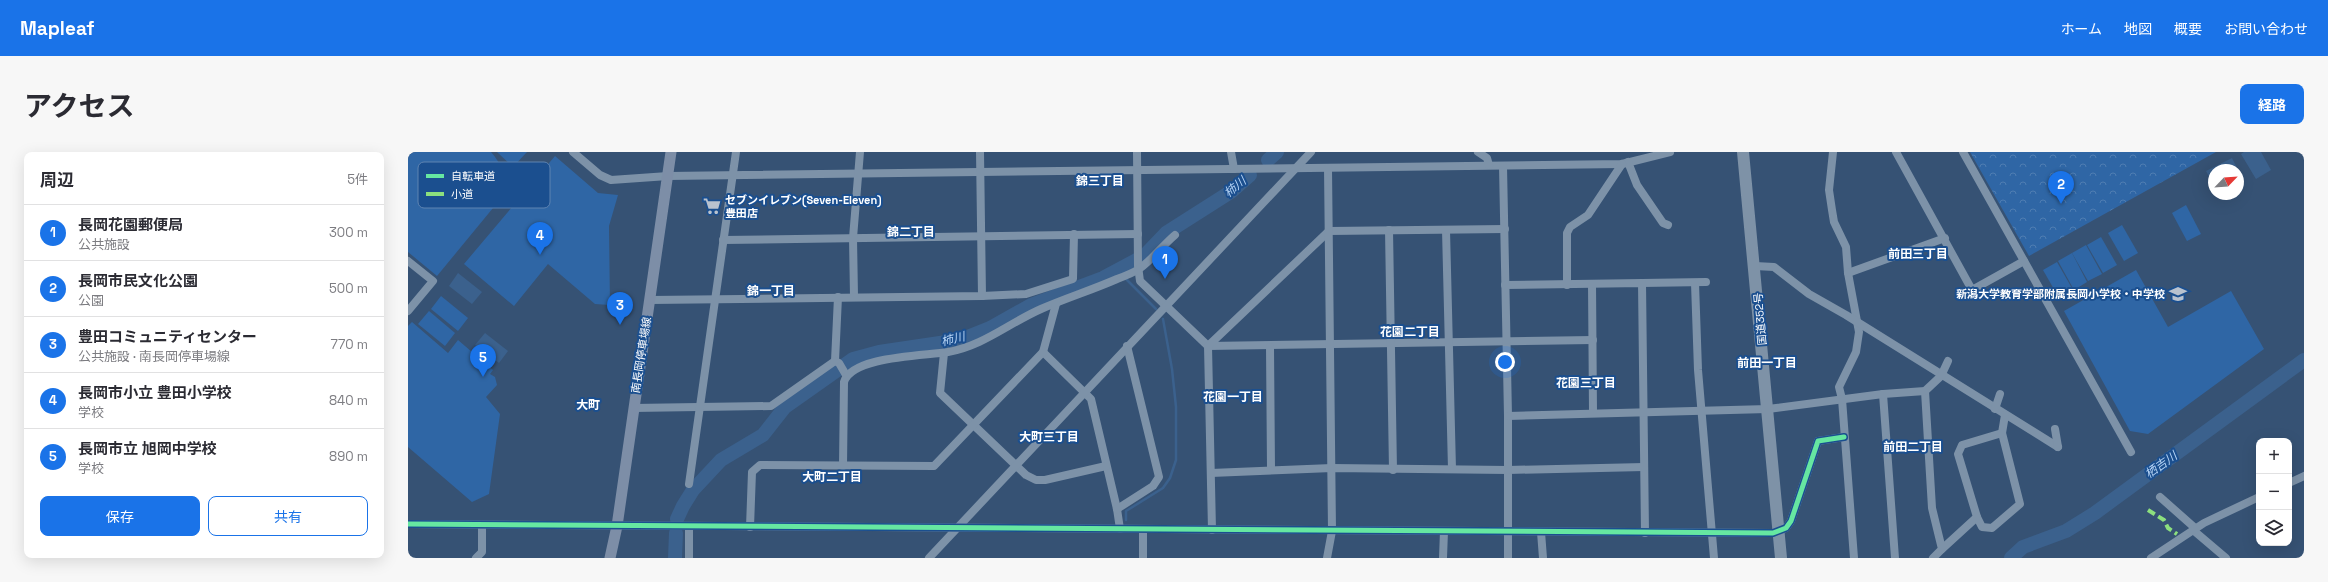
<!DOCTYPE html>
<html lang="ja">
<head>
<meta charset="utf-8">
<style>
  :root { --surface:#fff; --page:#f7f7f7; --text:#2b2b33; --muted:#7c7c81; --line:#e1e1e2; --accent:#1a73e8 }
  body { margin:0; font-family:"Space Grotesk","Noto Sans JP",sans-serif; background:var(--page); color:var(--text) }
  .controls { position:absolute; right:12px; bottom:12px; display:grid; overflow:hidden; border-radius:8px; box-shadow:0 4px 16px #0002 }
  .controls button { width:36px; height:36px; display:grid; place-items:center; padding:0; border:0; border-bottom:1px solid var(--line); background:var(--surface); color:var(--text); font:20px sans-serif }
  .compass { position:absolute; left:1800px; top:12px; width:36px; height:36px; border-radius:50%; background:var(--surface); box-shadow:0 4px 16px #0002; rotate:65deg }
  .you { position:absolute; left:1097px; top:210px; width:14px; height:14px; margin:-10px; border:3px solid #fff; border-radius:50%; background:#1a73e8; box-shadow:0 0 0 6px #1a73e833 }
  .badge { display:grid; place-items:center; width:26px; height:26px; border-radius:50%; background:var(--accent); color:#fff; font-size:13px; font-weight:700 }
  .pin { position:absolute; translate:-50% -33px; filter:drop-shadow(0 1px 2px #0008) }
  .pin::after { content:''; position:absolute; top:21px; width:14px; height:12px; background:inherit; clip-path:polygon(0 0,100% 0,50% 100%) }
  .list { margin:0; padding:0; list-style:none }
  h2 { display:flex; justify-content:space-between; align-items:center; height:52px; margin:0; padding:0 16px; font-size:17px }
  h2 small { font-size:13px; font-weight:400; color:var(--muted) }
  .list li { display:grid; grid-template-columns:26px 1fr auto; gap:12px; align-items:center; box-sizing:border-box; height:56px; padding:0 16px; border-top:1px solid var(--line) }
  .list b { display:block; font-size:15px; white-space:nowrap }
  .list p { margin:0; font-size:13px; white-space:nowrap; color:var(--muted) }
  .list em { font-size:13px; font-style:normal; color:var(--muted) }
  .actions { display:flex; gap:8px; padding:12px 16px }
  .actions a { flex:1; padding:9px 0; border:1px solid var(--accent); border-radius:8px; text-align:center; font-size:14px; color:var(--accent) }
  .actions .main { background:var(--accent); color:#fff }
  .icon { flex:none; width:22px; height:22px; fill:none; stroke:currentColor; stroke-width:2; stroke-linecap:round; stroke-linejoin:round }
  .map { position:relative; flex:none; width:1896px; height:406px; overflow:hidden; border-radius:8px }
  header { display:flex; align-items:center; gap:24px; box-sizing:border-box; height:56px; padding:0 20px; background:var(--accent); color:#fff }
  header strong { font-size:19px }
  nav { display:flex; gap:22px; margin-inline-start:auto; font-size:14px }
  .intro { display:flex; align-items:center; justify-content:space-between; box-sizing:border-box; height:96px; padding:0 24px }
  h1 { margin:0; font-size:28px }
  .button { padding:10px 18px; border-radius:8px; background:var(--accent); color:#fff; font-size:14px; font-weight:700 }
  main { display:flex; gap:24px; padding:0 24px }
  aside { flex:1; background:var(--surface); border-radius:8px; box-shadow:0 4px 16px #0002 }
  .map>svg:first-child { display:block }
</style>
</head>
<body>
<header>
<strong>Mapleaf</strong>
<nav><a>ホーム</a><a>地図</a><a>概要</a><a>お問い合わせ</a></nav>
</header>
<div class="intro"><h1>アクセス</h1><a class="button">経路</a></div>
<main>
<aside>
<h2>周辺<small>5件</small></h2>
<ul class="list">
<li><span class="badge">1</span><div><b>長岡花園郵便局</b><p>公共施設</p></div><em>300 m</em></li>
<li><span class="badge">2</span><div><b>長岡市民文化公園</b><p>公園</p></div><em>500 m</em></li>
<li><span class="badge">3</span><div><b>豊田コミュニティセンター</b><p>公共施設 · 南長岡停車場線</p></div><em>770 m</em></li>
<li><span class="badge">4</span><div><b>長岡市小立 豊田小学校</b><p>学校</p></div><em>840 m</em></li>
<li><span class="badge">5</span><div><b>長岡市立 旭岡中学校</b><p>学校</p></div><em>890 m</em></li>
</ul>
<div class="actions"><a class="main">保存</a><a>共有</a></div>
</aside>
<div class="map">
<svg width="1896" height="406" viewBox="0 0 1896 406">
  <defs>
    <pattern id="park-crowns" width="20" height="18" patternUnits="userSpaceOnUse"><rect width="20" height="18" fill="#2f66a5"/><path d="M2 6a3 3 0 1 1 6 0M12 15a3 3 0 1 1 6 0" fill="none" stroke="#4e7db2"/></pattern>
  </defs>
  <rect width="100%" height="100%" fill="#365274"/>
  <g fill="#2f66a5">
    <path d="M 0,0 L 83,0 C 93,11 98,24 99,39 L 29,124 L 0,100 Z"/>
    <polygon points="89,0 119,0 105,15"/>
    <polygon points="147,4 190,41 210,43 201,74 202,153 187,152 140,112 106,154 56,112"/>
    <polygon points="1778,53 1793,82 1779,89 1764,61"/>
    <polygon points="1714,73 1730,101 1716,109 1700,81"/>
    <polygon points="1693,85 1709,113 1695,121 1679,93"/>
    <polygon points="1678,93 1694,122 1680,129 1664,101"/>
    <polygon points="1664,101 1679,130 1666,138 1650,109"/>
    <polygon points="1649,110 1665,138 1651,146 1635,118"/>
    <polygon points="1728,118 1760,175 1823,139 1856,197 1740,282 1722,279 1656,159"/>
    <polygon points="33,144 60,166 50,179 23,157"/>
    <polygon points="21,159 47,181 37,194 10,172"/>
    <polygon points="4,170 40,201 50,188 85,218 82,222 87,225 89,233 78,245 92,262 81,342 64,350 0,295 0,174"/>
  </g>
  <polygon fill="url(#park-crowns)" points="1562,0 1808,0 1621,104"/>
  <g fill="#3b618d">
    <polygon points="1836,0 1853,0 1863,18 1848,27 1833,2"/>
    <polygon points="1824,6 1832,22 1830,24 1830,18 1806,18 1806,34 1798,19"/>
    <polygon points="50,121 74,140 64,152 41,134"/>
    <polygon points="77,181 100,199 91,211 67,193"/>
  </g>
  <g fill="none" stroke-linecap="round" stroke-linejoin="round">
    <g stroke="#3b618d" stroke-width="2.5">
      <polyline points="713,118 714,121"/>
      <polyline points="718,127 748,157"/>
      <polyline points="718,368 718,359 755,336 762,326 768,308 768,255 764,217 755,167"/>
    </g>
    <g stroke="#3b618d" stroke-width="14">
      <polyline points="860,8 869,0"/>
      <polyline points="269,367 275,354 285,338 313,308 355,283 377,255 445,207 471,200 552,188 582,176 623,153 695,126 736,104 758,81 824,39 842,23"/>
      <polyline points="267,406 268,381"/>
      <polyline points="1603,406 1615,395 1658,379 1687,361 1896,208"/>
    </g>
    <g stroke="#7d92a8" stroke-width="8">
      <polyline points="165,0 192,23 203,28 260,24 1214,12 1262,0"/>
      <polyline points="729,0 730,114 732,129 800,194 1185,188"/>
      <polyline points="823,0 826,17"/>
      <polyline points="1070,0 1079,6 1081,13"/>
      <polyline points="1425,0 1421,38 1424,58 1426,70 1438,95 1440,121 1451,180 1448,200 1431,235 1434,247 1446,406"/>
      <polyline points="1488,0 1564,138 1616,109"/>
      <polyline points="1555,0 1723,300"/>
      <polyline points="1220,10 1229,33 1255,71 1260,73"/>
      <polyline points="1095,14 1100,264 1100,406"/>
      <polyline points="981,78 985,318"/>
      <polyline points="1038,78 1044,317"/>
      <polyline points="315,88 730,82"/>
      <polyline points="0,109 25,129 0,159"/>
      <polyline points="1347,114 1366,115 1401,142 1438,163 1650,295"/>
      <polyline points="1440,121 1537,86"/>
      <polyline points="1234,131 1298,130"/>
      <polyline points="1287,131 1290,218 1306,406"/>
      <polyline points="1184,132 1185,260"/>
      <polyline points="1097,133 1234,131 1237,381"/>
      <polyline points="1159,133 1159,81 1162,75 1180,63 1214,12"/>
      <polyline points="446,144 445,86 452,0"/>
      <polyline points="574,144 618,142 665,127 666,82"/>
      <polyline points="430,145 427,209 431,211 438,223"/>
      <polyline points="242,148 574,144 572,0"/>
      <polyline points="862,195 863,317"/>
      <polyline points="635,200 683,247 709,357 712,377"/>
      <polyline points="536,201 532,241 618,323 628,328 637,328 698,314"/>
      <polyline points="1517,239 1524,356 1534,397 1525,406"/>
      <polyline points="1475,242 1487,406"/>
      <polyline points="225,256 363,254 427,209"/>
      <polyline points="1587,257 1592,242"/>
      <polyline points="1100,264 1360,257 1475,242 1517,239 1533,224 1540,209"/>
      <polyline points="1647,277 1650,295"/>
      <path d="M 435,314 L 436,230 C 444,204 516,204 540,200 C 575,194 601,171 633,157 C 658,146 684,138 709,127 C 717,124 725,121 731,117 C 745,107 754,94 767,83"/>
      <polyline points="803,321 924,316 1100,318 1236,315"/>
      <polyline points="1881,331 1896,324"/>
      <polyline points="281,332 328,0"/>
      <polyline points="1752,345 1787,376"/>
      <polyline points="709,357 745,334 751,325 719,194"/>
      <polyline points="1569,365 1574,375 1584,376 1612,352 1594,281"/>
      <polyline points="0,372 1365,381 1378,376 1383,369 1410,289 1436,285"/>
      <polyline points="342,375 344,320 352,313 526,314 635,200 648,152"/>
      <polyline points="804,378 800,194 921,79 1097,77"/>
      <polyline points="1785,378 1818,406"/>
      <polyline points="1133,380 1135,406"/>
      <polyline points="1534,397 1569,365 1550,302 1554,293 1594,281 1597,263"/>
      <polyline points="68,406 74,400 74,373"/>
      <polyline points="281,406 281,374"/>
      <polyline points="521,406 903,0"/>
      <polyline points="735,406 735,378"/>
      <polyline points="919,406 924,379 920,16"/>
      <polyline points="1035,406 1036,379"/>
      <polyline points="1743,406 1796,371 1851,345"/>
    </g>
    <polyline stroke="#7d8ea7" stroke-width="11" points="202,406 209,374 263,0"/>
    <polyline stroke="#7e92a7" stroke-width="12" points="1335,0 1373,406"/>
    <polyline stroke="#8de07e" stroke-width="4" stroke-dasharray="8 4" stroke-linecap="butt" points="1740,358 1756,368 1760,376 1769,382"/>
    <g stroke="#1b4f8f" stroke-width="8">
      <polyline id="cycleway" points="0,372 1365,381 1378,376 1383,369 1410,289 1436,285"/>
    </g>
    <use href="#cycleway" stroke="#66e7a1" stroke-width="5"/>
  </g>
  <defs>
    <g id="supermarket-bare" transform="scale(1.38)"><path d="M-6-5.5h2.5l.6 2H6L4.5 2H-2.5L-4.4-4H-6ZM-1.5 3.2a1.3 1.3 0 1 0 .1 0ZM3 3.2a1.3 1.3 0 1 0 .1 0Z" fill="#b9c2ce" stroke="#1b4f8f" stroke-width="2.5" paint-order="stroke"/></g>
    <g id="school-bare" transform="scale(1.38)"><path d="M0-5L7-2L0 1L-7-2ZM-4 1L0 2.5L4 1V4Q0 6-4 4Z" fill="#b9c2ce" stroke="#1b4f8f" stroke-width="2.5" paint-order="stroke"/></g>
  </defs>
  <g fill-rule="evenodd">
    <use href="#supermarket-bare" x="304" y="54"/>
    <use href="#school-bare" x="1770" y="142"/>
  </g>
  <g text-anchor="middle" stroke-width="4" stroke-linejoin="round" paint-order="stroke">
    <g font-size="11" font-weight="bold" fill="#fff" stroke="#1b4f8f" text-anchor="start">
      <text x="317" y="52">セブンイレブン(Seven-Eleven)<tspan x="317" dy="13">豊田店</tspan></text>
      <text x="1757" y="146" text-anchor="end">新潟大学教育学部附属長岡小学校・中学校</text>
    </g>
    <g font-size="11" fill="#fff" stroke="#1b4f8f">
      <text transform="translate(1352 167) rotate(-95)" y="4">国道352号</text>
      <text transform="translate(233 203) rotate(-81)" y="4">南長岡停車場線</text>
    </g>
    <g font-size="12" font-weight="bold" fill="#fff" stroke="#1b4f8f">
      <text x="692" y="33">錦三丁目</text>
      <text x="503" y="84">錦二丁目</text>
      <text x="1510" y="106">前田三丁目</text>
      <text x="363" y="143">錦一丁目</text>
      <text x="1002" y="184">花園二丁目</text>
      <text x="1359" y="215">前田一丁目</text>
      <text x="1178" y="235">花園三丁目</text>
      <text x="825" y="249">花園一丁目</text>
      <text x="180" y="257">大町</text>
      <text x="641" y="289">大町三丁目</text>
      <text x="1505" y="299">前田二丁目</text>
      <text x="424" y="329">大町二丁目</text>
    </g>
    <g font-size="12" font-style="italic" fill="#b5d3f5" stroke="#1b4f8f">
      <text transform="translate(827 35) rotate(-39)" y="4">柿川</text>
      <text transform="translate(545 187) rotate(-14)" y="4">柿川</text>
      <text transform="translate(1753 313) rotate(-36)" y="4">栖吉川</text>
    </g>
  </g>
  <rect x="10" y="10" width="132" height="46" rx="6" fill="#1b4f8f" stroke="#5f84b1" stroke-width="1"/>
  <rect x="18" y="22" width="18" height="4" fill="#66e7a1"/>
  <rect x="18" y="40" width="18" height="4" fill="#8de07e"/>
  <g font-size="11" fill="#fff">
    <text x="43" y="28">自転車道</text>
    <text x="43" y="46">小道</text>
  </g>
</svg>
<div class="controls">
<button>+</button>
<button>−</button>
<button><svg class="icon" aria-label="layers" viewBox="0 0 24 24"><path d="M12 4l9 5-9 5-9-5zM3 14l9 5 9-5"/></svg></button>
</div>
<svg class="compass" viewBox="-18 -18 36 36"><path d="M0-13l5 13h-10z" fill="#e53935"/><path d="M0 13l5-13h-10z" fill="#7c7c81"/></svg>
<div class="you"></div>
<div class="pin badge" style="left:757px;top:127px">1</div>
<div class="pin badge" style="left:1653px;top:52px">2</div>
<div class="pin badge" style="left:212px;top:173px">3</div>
<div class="pin badge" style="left:132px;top:103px">4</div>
<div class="pin badge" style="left:75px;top:225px">5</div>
</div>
</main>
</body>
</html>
